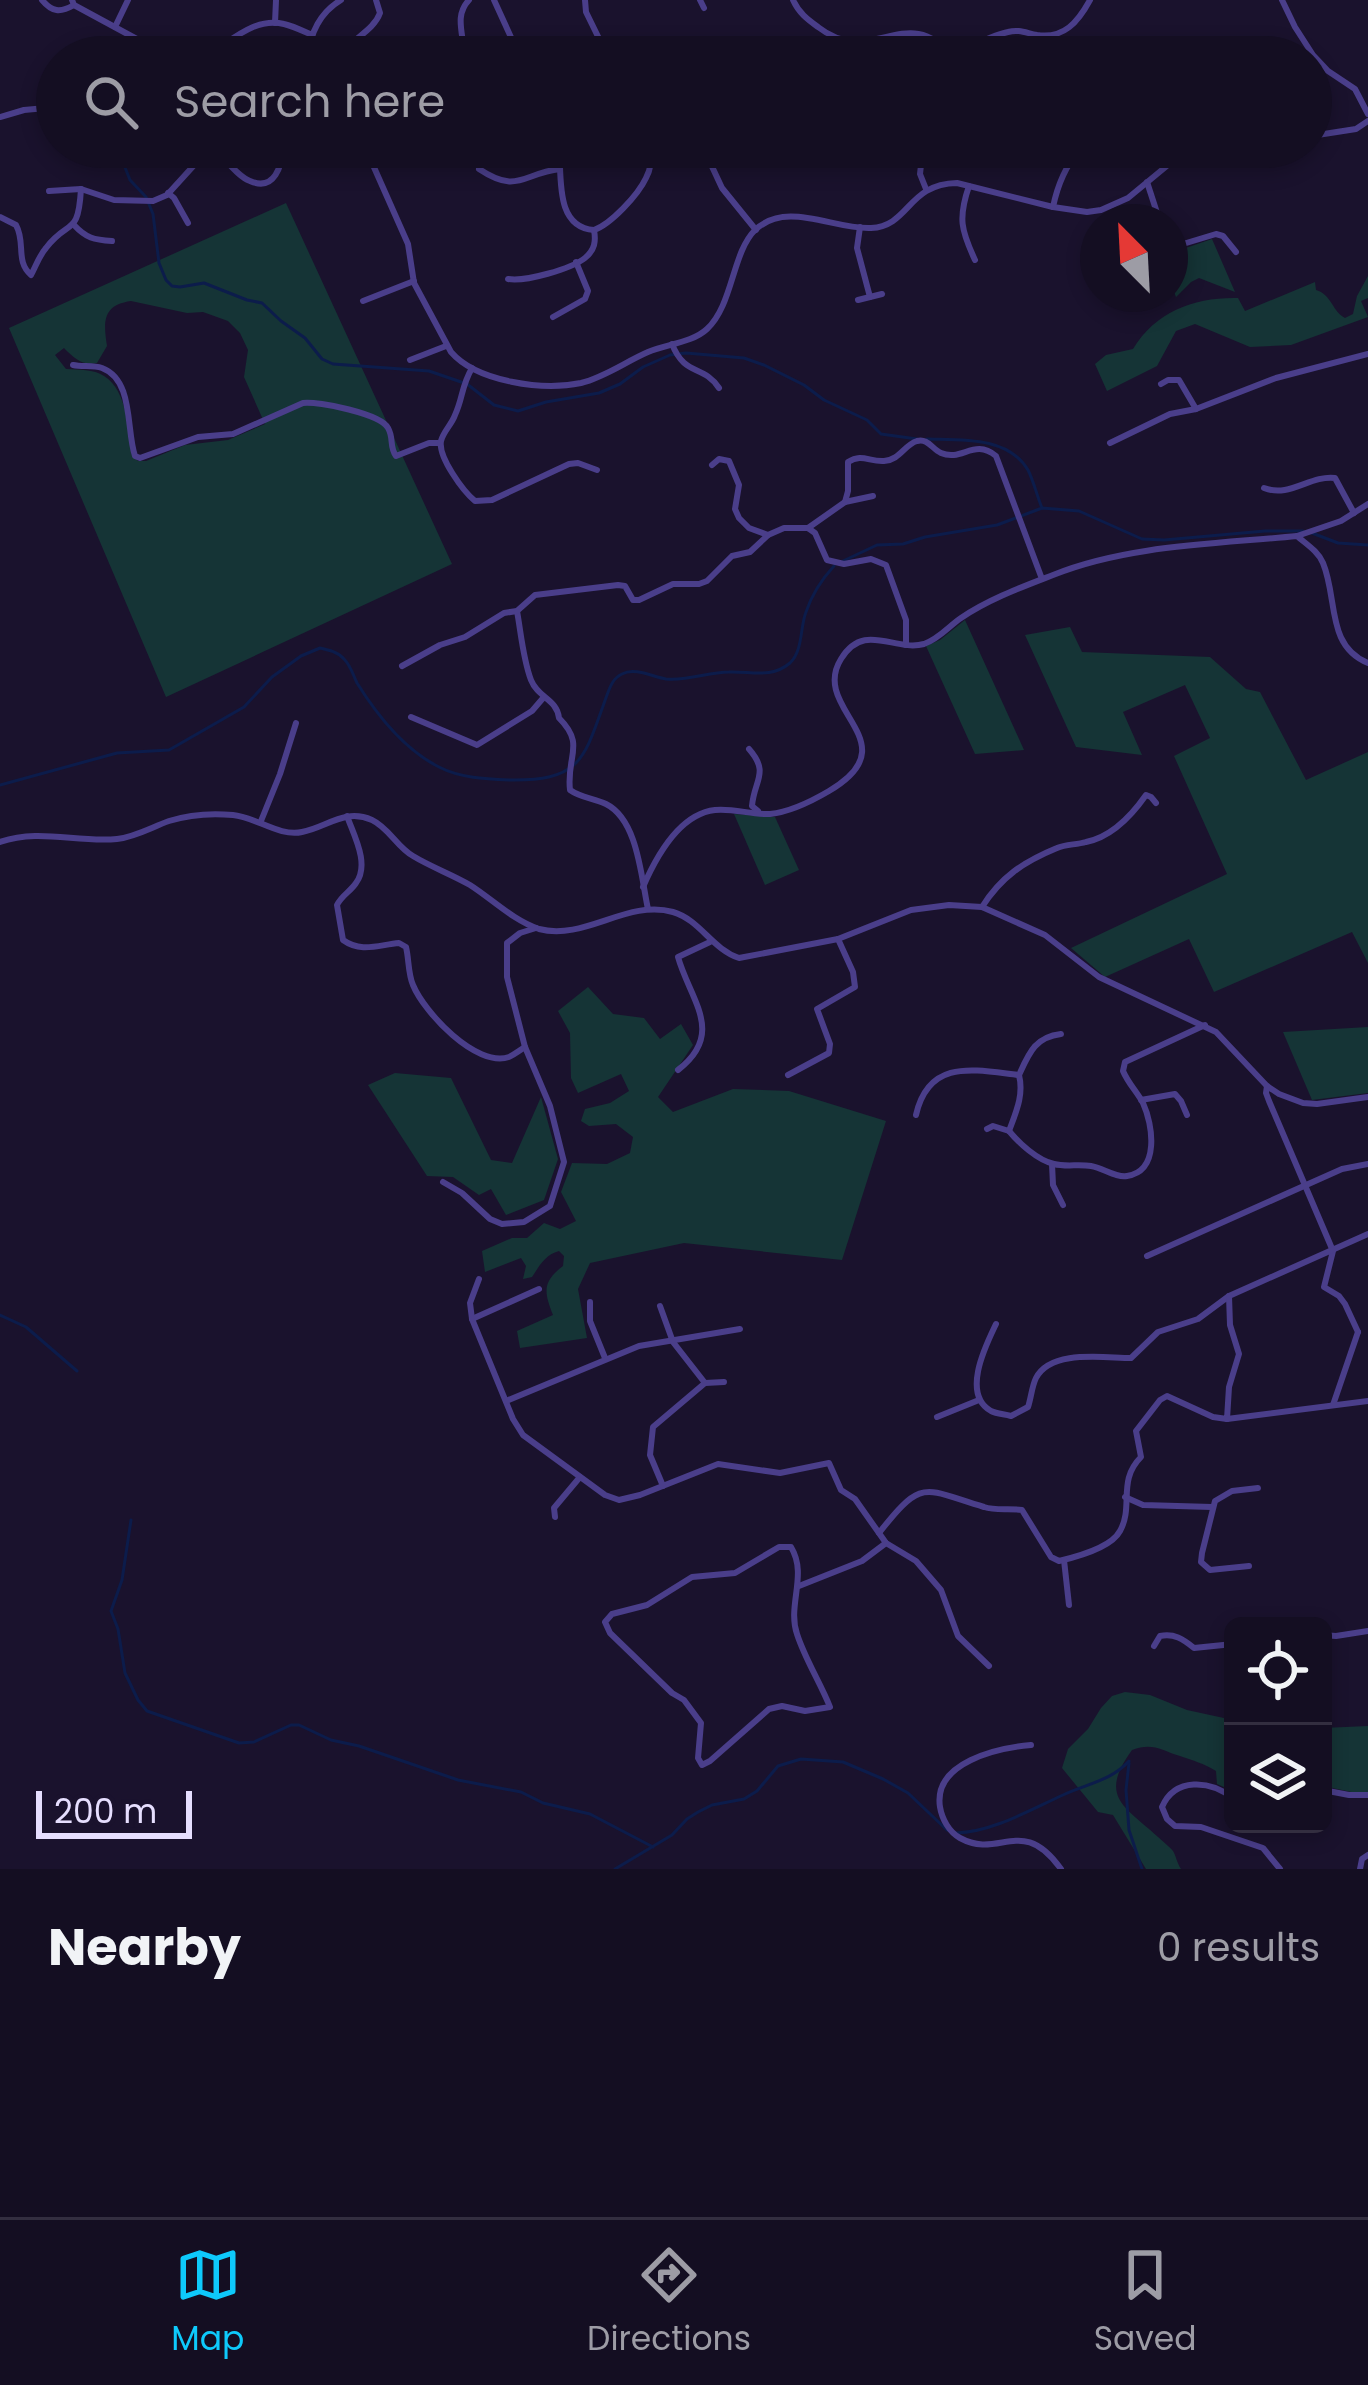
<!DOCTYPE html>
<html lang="en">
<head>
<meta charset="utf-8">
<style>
  :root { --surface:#140e22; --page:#1d172a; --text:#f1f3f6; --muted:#9d9ca5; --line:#332e40; --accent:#0ec9fb }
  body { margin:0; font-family:Poppins,sans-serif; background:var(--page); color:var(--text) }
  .controls { position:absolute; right:36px; bottom:36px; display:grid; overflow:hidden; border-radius:18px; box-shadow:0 6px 18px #0003 }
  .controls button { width:108px; height:108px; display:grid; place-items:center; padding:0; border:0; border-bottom:3px solid var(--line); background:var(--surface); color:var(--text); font:60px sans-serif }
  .compass { position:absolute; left:1080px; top:204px; width:108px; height:108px; border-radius:50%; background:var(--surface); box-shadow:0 6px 18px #0003; rotate:336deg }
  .scale { position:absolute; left:36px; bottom:30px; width:156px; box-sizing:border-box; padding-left:12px; border:6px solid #e6defe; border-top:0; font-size:33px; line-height:42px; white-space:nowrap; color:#e6defe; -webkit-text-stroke:9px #1a122d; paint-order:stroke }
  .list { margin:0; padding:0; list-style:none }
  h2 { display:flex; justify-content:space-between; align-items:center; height:156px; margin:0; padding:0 48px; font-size:51px }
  h2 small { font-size:39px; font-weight:400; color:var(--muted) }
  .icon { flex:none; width:66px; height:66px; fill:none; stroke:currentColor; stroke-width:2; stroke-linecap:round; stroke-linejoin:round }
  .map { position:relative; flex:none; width:1368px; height:1869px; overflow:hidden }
  .search { position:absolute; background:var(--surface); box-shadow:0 6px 18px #0003; left:36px; right:36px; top:36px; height:132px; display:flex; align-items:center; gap:30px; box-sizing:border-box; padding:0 42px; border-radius:66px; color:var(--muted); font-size:45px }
  .sheet { height:348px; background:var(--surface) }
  nav { display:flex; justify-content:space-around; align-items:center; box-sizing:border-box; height:168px; border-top:3px solid var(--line); background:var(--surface); font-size:33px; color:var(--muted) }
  nav a { display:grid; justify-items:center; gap:6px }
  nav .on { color:var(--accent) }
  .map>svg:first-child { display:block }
</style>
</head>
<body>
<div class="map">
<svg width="1368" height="1869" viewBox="0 0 1368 1869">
  <rect width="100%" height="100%" fill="#1a122d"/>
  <g fill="#153436" fill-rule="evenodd">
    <path d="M 286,203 L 452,564 L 166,697 L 9,328 ZM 131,301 L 187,313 L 203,312 L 228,321 L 240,333 L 248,350 L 244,377 L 265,424 L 228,440 L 185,445 L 146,461 L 138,461 L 132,456 C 128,431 128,391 104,376 C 94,369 78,370 66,369 L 55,355 L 64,348 C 74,358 82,366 97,363 L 107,346 C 103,321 103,305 131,301 Z"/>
    <polygon points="1212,239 1235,292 1199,278 1191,282 1176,297 1170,281 1170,271 1181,264 1180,250"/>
    <path d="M 1368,276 L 1368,298 L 1361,301 L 1368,317 L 1291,345 L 1250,347 L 1195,324 L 1176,331 L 1157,366 L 1107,391 L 1095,364 L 1106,355 L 1133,349 C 1156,311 1195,297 1238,298 L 1245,311 L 1315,282 L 1316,290 C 1332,295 1332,311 1345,318 L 1353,314 L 1357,296 Z"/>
    <polygon points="965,620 1024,750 975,754 926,646 940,640"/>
    <polygon points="1070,627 1082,652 1210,657 1246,689 1260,692 1306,780 1368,752 1368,963 1352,932 1214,992 1189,939 1105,977 1071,948 1227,874 1174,756 1210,738 1185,685 1123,712 1142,755 1076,747 1025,635"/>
    <polygon points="734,814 775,817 799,870 765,885"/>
    <path d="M 588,987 L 613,1014 L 644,1018 L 660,1039 L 681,1024 L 693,1045 L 658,1097 L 673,1112 L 733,1089 L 789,1091 L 886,1121 L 842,1260 L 684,1243 L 590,1263 L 578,1289 L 587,1338 L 520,1348 L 517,1331 L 553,1315 C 544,1292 542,1282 563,1266 L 564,1256 L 559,1251 C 545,1255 540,1265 532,1277 L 523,1279 L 526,1266 L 521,1258 L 485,1272 L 482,1251 L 512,1238 L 527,1238 L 544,1223 L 560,1229 L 576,1221 L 561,1192 L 572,1163 L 607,1164 L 630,1153 L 633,1137 L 616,1124 L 589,1126 L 581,1121 L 585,1109 L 610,1103 L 629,1091 L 621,1074 L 578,1093 L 571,1078 L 570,1033 L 558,1011 Z"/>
    <polygon points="1368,1027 1368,1093 1312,1100 1283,1032"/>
    <polygon points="395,1073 451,1078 491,1160 512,1163 541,1097 558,1159 544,1200 506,1215 491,1189 479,1195 453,1177 427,1176 368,1085"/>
    <path d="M 1125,1692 L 1150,1695 L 1187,1710 L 1233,1720 L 1233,1791 L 1217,1784 L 1216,1771 C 1203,1763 1194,1761 1180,1756 C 1161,1750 1152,1742 1132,1750 C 1098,1797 1124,1806 1158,1837 C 1160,1839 1172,1849 1173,1851 C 1176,1856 1177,1863 1181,1869 L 1146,1869 L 1113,1815 L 1098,1812 L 1062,1768 L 1068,1749 L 1088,1729 L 1101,1708 L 1112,1696 Z"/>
    <polygon points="1368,1726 1368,1792 1356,1793 1323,1786 1323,1728"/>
  </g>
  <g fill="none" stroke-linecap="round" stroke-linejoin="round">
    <g stroke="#0c1c4b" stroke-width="3">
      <polyline points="122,160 130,180 146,197 153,214 159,263 166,280 172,286 180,287 204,283 247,300 262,303 281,321 305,338 322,359 333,364 429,371 467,384 494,405 518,411 546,402 599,393 620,384 643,367 670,355 686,353 744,358 764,365 804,385 824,400 867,420 881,434 917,439"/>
      <path d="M 927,439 C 960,440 1008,436 1028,470 C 1034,482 1037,496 1042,508"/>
      <polyline points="1312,533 1338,543 1368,545"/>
      <polyline points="843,561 877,545 903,544 925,537 997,525 1042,508 1079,511 1142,539 1164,540 1265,531 1303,531"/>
      <path d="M 0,785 L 117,753 L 169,750 L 244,707 L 272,677 L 301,656 L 320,648 C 329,650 338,652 344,659 C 351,666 353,675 357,683 C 377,715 405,750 439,767 C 460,778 486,779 510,780 C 583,781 584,758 607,695 C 610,687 613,678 622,674 C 635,667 653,677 666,679 C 689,681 708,672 729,672 C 751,671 771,679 790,663 C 803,651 800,627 806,612 C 812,594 822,579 834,566"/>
      <polyline points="0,1315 26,1327 77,1371"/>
      <polyline points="131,1520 122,1580 111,1611 118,1629 125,1673 138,1700 147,1711 239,1743 254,1742 291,1725 299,1725 331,1740 359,1746 458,1780 521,1792 543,1803 590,1814 653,1847"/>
      <polyline points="1129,1763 1126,1790 1129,1830 1142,1869"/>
      <path d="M 956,1833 C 992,1832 1030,1810 1063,1795 C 1086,1784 1111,1781 1129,1761"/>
      <polyline points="615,1869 672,1835 687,1819 698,1812 712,1805 744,1799 757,1791 778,1766 801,1759 843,1762 883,1779 908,1793 947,1830"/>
    </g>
    <g stroke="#4a3e8a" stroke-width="6">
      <path d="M 42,0 C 52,12 60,13 74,5"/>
      <polyline points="72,0 74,5 170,57"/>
      <polyline points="494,0 520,57"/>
      <polyline points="585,0 586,12 608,57"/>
      <polyline points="700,0 704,8"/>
      <path d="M 793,0 C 799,13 807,19 818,27 C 872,69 908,0 952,57"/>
      <polyline points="1282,0 1295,27 1313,55 1328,71 1355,89 1368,114"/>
      <polyline points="275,23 276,0"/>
      <polyline points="115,27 128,0"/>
      <path d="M 954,55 C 971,47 989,36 1008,32 C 1019,29 1026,33 1037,35 C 1064,39 1078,22 1090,0"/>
      <path d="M 203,57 C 228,45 253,16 284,24 C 293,26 303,31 312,35"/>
      <path d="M 309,57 C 309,33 321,12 341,0"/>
      <path d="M 340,57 C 350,39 373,32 380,13 L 376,0"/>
      <path d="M 464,57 C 465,36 453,17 469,0"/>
      <polyline points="0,117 24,110 57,107"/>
      <polyline points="1311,136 1356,129 1368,121"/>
      <path d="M 365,147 L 408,244 L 414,283 L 451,352 C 477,382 543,391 581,383 C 605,377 625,362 648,352 C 666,344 692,343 707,329 C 733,305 732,253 755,230 C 787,200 834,230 871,228 C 910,226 907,184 957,183 L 1053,207 L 1087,212 L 1101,210 L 1128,198 L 1174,160 L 1201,147"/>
      <path d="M 559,147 C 562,175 554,227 594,230"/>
      <polyline points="699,147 708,158 722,188 756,230"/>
      <polyline points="923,147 920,174 926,189"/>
      <polyline points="1237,147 1271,153 1282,147"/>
      <path d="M 214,149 C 225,158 237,176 250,181 C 275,192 282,165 283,147"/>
      <path d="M 479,169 C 518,195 523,173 560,169"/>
      <polyline points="1147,182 1160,222"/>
      <path d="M 969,186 C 958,218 961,230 975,260"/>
      <polyline points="49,191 81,189 114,200 153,201 167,195 207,151 214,147"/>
      <polyline points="168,193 174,198 188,223"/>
      <path d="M 1053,207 C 1058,183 1066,167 1080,147"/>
      <path d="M 0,217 L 16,225 C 26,243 15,261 31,275 C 36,266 39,256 46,248 C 69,218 78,238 81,189"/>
      <path d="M 74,225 C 86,238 94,240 112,241"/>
      <polyline points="860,227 857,248 870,297"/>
      <path d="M 594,230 C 611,224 638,195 646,178 C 651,169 652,158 651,147"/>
      <polyline points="1170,241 1178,260 1170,266"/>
      <polyline points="1173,247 1216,234 1223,236 1236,252"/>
      <path d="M 508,279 C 525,282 571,269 585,258 C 595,250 596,241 594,230"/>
      <polyline points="858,300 882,294"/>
      <polyline points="363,301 414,281"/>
      <polyline points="553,317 585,299 588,291 576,262"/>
      <path d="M 672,344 C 685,377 703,364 719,388"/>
      <polyline points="410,360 446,346"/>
      <path d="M 73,365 C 82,367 93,365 102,368 C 134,380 126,430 135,456 L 140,458 L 198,437 L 233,434 L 303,403 C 319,401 381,414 388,428 C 394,438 389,446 396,456 L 429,443 L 440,443"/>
      <path d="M 472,368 C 461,387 463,398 455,415 C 452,424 443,432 441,441 C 438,457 463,491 475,501 L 492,500 L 569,464 L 578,463 L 597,470"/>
      <polyline points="1161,384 1168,380 1179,380 1196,409"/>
      <polyline points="1110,443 1170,414 1196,409 1276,378 1368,354"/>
      <polyline points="712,465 719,459 729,461 739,485 735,509 739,518 749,528 768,535"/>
      <path d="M 1264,488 C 1290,498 1310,475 1335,478 L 1354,513"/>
      <path d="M 845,502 L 848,491 L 848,462 C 862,453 869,462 884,461 C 900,460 904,445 917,441 C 928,438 932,449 941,453 C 962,462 974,438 996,456 L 1042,579"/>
      <polyline points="808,528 845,502 873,496"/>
      <polyline points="1297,536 1341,521 1368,504"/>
      <path d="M 517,611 C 521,633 523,659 531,680 C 538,698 557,699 559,718 C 586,745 566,756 570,790 C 581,798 594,798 606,804 C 638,820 641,877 648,909"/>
      <polyline points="402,666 440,645 465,637 504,613 517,611 535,595 618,585 625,586 633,600 639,600 673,584 699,584 707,581 732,556 750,552 768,535 784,528 808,528 815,533 827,560 844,564 871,559 886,565 906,620 906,645"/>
      <polyline points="411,717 477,745 532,711 544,697"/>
      <path d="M 749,749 C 770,773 754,780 752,806 L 758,811"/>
      <path d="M 347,816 C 354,836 370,864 356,883 C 350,892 342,895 337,905 L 343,940 C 361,953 378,945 399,943 L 406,947 C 409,959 408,974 413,985 C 424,1012 476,1068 509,1057 C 512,1056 522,1049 525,1047"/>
      <polyline points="261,821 280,774 296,723"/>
      <path d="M 0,842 C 39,828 77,843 117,839 C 135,837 152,827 169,821 C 188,815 212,813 233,815 C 256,817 279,837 302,832 C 327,827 345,808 372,820 C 389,828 397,847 413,856 C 431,867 451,874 470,885 C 492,899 514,921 539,929 C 585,941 627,899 673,912 C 700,920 712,949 739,958 L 838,939 L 911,910 L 949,905 L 982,907 L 1045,935 L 1099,977 L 1216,1032 L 1267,1086 L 1279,1094 L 1303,1103 L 1317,1104 L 1368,1097"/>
      <path d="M 643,887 C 656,857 679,814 715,810 C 733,808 752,815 770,814 C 790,812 812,801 829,791 C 912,742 809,710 841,659 C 864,621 894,652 924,644 C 939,639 949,626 961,618 C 989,599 1022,587 1053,575 C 1127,545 1217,544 1297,536 C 1306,544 1318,551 1323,563 C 1338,599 1326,646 1368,663"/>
      <path d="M 982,907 C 1001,877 1023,862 1057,848 C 1066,844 1076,845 1086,842 C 1111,837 1132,815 1146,795 L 1151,797 L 1156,803"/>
      <path d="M 678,1070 C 726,1033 690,1000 678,957 L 710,942"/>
      <polyline points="788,1075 829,1053 830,1044 817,1009 855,987 853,972 838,939"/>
      <path d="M 1019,1075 C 1029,1053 1035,1037 1061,1034"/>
      <polyline points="1267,1086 1266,1093 1269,1101 1333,1251 1324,1287 1339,1296 1345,1304 1358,1332"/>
      <polyline points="1141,1100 1175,1094 1181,1101 1187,1115"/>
      <path d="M 916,1115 C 929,1058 975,1070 1019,1075"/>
      <polyline points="987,1129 993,1126 1009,1131"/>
      <path d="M 1009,1131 C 1019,1143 1037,1160 1054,1164 C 1065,1167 1079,1164 1091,1166 C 1103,1168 1116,1178 1127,1176 C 1160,1171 1153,1125 1143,1103 C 1137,1092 1128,1083 1123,1071 L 1125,1062 L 1205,1025"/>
      <path d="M 1009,1131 C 1016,1112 1024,1095 1019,1075"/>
      <polyline points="1052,1164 1053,1185 1063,1205"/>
      <polyline points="443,1182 462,1193 490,1219 502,1224 524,1222 550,1206 564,1162 550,1106 525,1047 507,977 507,943 520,933 536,928"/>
      <polyline points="1147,1256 1342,1169 1368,1164"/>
      <polyline points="479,1279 470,1303 472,1319 513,1419 523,1435 605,1495 619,1500 640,1495 718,1464 780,1473 829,1463 841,1490 855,1499 886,1543 916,1561 941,1590 958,1636 989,1666"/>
      <polyline points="590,1302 590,1321 605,1358"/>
      <polyline points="660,1306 673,1342 705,1383"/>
      <polyline points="472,1319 539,1289"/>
      <path d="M 996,1324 C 986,1345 961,1394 991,1411 C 997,1414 1004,1414 1011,1416 L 1028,1407 C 1031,1398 1032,1386 1036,1378 C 1051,1349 1104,1358 1131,1358 L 1158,1332 L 1198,1319 L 1229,1296 L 1368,1234"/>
      <polyline points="506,1401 639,1346 740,1329"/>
      <polyline points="1333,1405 1358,1332"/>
      <polyline points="937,1417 979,1400"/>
      <polyline points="1227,1419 1368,1401"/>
      <polyline points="663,1486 650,1455 653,1427 705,1383 724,1382"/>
      <polyline points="1125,1497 1143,1505 1212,1507"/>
      <polyline points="555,1517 554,1508 580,1477"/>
      <path d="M 879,1533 C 923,1477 923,1489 984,1507 C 996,1511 1009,1508 1022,1510 L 1051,1557 L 1059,1561 C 1076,1557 1111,1548 1120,1531 C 1134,1506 1117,1481 1141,1457 L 1136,1431 L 1160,1400 L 1167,1396 L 1213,1417 L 1227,1419 L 1229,1387 L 1239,1354 L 1230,1325 L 1229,1296"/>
      <path d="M 779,1547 L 791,1547 C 808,1575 787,1605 797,1634 C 805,1659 820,1682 830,1707 L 805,1711 L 782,1706 L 769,1709 L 710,1761 L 702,1765 L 698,1758 L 701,1723 L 684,1700 L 672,1693 L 610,1633 L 605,1622 L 612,1614 L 647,1605 L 692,1577 L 735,1573 Z"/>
      <polyline points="1064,1560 1069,1605"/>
      <polyline points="1249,1566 1210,1570 1201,1562 1202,1553 1215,1501 1232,1491 1258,1488"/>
      <polyline points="799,1586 862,1561 886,1543"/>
      <polyline points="1323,1635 1336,1636 1368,1631"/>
      <path d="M 1154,1646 L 1160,1636 C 1174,1633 1183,1639 1194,1648 L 1233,1644"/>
      <path d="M 1031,1745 C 998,1748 933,1762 940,1807 C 942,1819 949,1832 960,1838 C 1000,1860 1022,1814 1061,1869"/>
      <polyline points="1323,1790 1349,1795 1368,1795"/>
      <path d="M 1233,1798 C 1210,1780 1175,1777 1162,1807 L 1167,1819 L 1175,1826 L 1201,1827 L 1263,1848 L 1280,1869"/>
      <polyline points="1360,1869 1362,1859 1368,1855"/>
    </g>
  </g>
</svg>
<div class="controls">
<button><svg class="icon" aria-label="locate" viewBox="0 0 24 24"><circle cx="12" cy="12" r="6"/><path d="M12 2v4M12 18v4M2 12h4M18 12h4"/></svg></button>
<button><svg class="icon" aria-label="layers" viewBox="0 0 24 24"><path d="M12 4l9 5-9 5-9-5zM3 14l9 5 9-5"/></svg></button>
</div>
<svg class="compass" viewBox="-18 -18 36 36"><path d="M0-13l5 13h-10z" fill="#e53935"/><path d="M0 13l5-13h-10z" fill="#9d9ca5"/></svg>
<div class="scale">200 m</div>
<div class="search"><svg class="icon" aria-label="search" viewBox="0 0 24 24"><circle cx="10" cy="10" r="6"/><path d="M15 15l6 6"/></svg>Search here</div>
</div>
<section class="sheet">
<h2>Nearby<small>0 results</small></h2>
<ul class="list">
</ul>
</section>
<nav>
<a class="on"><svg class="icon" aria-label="map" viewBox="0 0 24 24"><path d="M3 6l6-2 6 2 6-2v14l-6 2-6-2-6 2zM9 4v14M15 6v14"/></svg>Map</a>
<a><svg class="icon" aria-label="directions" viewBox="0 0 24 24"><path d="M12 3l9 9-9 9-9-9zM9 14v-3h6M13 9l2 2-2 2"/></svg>Directions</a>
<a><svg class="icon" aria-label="saved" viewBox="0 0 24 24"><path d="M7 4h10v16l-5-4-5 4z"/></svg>Saved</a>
</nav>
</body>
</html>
